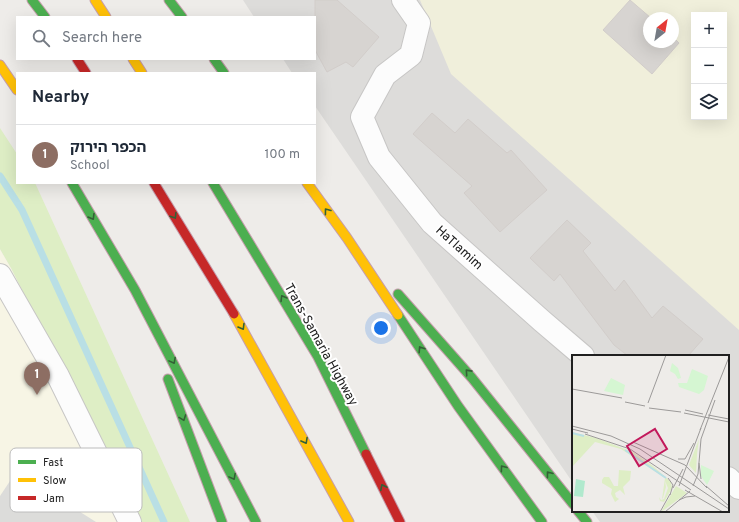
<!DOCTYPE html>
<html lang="en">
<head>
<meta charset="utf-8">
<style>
  :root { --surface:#fff; --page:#f2f2f3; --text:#1f2937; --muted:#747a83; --line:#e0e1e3; --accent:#2563eb }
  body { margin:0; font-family:Overpass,"Noto Sans Hebrew",sans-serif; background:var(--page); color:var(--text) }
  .controls { position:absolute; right:12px; top:12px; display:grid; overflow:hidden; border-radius:0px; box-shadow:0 4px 16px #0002 }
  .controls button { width:36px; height:36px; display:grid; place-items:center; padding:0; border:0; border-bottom:1px solid var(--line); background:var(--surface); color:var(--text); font:20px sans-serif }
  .compass { position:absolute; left:643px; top:12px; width:36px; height:36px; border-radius:50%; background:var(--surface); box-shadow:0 4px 16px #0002; rotate:31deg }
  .you { position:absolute; left:381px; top:328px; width:14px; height:14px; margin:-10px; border:3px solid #fff; border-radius:50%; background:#1a73e8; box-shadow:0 0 0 6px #1a73e833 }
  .badge { display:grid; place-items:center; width:26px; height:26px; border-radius:50%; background:var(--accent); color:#fff; font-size:13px; font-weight:700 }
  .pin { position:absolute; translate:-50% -33px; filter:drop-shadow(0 1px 2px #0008) }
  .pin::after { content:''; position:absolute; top:21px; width:14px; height:12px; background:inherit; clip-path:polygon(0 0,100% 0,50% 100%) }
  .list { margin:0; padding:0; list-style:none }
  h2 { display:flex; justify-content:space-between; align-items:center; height:52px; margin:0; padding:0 16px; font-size:17px }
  h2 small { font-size:13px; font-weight:400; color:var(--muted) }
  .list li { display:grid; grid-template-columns:26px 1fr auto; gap:12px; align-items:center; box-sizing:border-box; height:60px; padding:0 16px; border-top:1px solid var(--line) }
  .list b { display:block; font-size:15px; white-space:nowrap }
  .list p { margin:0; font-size:13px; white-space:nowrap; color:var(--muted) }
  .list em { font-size:13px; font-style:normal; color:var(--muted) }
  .icon { flex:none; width:22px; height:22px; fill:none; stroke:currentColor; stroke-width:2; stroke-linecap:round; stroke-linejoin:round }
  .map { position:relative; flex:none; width:739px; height:522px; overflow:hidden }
  .search { position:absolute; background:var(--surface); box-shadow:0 4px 16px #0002; left:16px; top:16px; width:300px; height:44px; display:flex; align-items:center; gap:10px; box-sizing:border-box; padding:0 14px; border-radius:0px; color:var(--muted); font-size:15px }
  .panel { position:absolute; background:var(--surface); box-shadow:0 4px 16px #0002; left:16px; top:72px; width:300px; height:112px; border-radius:0px }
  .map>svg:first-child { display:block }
</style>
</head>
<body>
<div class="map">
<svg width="739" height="522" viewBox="0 0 739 522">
  <rect width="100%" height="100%" fill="#eeece9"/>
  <path fill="#dddcda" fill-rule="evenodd" d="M 243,0 L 739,0 L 739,522 L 600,522 L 592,511 L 728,511 L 728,356 L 573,356 L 573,483 L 315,106 L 315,73 L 292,73 L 283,59 L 315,59 L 315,17 L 254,17 ZM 694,15 L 724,15 L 724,117 L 694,117 ZM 649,18 L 673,18 L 673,42 L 649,42 Z"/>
  <polygon fill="#f7f5e5" points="0,249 11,268 138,522 0,522"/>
  <polygon fill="#dcdcda" points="16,472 17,472 96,522 0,522 0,496"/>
  <path fill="#f0efdb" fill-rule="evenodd" d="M 420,0 L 739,0 L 739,330 L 451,74 ZM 694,15 L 724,15 L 724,117 L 694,117 ZM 649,18 L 673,18 L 673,42 L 649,42 Z"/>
  <polygon fill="#deeec5" points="0,128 17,154 17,183 35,183 36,185 190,522 138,522 11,268 0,249"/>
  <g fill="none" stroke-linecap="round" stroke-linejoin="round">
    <polyline stroke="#b9dfe5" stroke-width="7" points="0,176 22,210 164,522"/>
  </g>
  <g fill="#d7d4d1" stroke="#d2cdca">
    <polygon points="315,0 337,0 379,37 353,67 346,62 327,72 315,50"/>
    <polygon points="630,0 651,18 649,18 649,42 673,42 673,37 679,43 652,74 603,30"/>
    <polygon points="432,113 455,133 468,119 507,153 511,150 547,190 500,232 464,193 472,186 413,134"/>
    <polygon points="567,220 591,243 583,251 615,291 624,280 652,318 663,306 703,339 688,356 628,356 614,345 560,274 554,281 530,258"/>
  </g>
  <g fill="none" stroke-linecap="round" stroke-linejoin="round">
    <g stroke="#c7c6c5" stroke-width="24">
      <g id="street">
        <polyline points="403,0 419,23 411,55 385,75 362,117 379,157 432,223 542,321 583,356"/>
        <polyline points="0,275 58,376 130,522"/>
        <polyline points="728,478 739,488"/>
      </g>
    </g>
    <g stroke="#c69dac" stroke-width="11">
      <g id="fast">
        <polyline points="32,0 45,17"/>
        <polyline points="169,0 182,17"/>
        <polyline points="214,59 224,73"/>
        <polyline points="72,183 135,290 256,522"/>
        <polyline points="213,183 318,357 366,454"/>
        <polyline points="398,294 472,378 573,504"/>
        <polyline points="398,315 458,406 542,522"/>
        <polyline points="168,379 222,522"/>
        <polyline points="578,511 587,522"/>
      </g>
    </g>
    <g stroke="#c69dac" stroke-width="11">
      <g id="slow">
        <polyline points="95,0 106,17"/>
        <polyline points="133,59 142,73"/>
        <polyline points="0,65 17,90"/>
        <polyline points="307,183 347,238 398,315"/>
        <polyline points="234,314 349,522"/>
      </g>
    </g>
    <g stroke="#c69dac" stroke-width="11">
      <g id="jam">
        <polyline points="77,59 86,73"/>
        <polyline points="154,183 234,314"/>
        <polyline points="366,454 400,522"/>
      </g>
    </g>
    <use href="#street" stroke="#fcfcfc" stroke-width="22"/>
    <use href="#fast" stroke="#4caf50" stroke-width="9"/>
    <use href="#slow" stroke="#ffc107" stroke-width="9"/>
    <use href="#jam" stroke="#c62828" stroke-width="9"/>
  </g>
  <defs><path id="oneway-chevron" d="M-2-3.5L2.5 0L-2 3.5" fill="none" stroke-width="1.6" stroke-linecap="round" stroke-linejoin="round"/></defs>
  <g stroke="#346036">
    <use href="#oneway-chevron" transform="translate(327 211) rotate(-127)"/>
    <use href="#oneway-chevron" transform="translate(174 216) rotate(58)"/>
    <use href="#oneway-chevron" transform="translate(92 217) rotate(59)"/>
    <use href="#oneway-chevron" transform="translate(283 298) rotate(-121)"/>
    <use href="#oneway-chevron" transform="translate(242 327) rotate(59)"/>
    <use href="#oneway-chevron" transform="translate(421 349) rotate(-123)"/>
    <use href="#oneway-chevron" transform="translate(173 361) rotate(62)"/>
    <use href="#oneway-chevron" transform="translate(468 372) rotate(-132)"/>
    <use href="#oneway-chevron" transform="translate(183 418) rotate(70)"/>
    <use href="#oneway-chevron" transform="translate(305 441) rotate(61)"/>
    <use href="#oneway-chevron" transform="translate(503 468) rotate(-126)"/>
    <use href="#oneway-chevron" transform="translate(549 474) rotate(-128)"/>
    <use href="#oneway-chevron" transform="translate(233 477) rotate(62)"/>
    <use href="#oneway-chevron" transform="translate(383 487) rotate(-117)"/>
  </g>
  <g text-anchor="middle" stroke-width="4" stroke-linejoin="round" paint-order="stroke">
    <g font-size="13" fill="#202020" stroke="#fff">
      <text transform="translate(460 247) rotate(42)" y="5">HaTlamim</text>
      <text transform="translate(322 344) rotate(61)" y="5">Trans-Samaria Highway</text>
    </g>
  </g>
  <g transform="translate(572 355)">
    <rect width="157" height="157" fill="#eeece9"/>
    <path d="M 0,77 L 24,83 L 61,97 L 81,111 L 99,127 L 100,133 L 92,147 L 88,146 L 87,142 L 89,145 L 92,144 L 96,133 L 93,126 L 94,132 L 91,143 L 90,144 L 93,123 L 49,94 L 23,87 L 0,112 ZM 127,84 L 125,99 L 124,118 L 117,110 ZM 47,115 L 59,116 L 58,125 L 51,132 L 53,140 L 48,135 L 43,138 L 44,142 L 47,144 L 43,147 L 39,139 L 40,134 L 30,128 L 30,125 L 32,122 L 37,122 L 42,131 L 46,131 ZM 104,131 L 115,138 L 89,157 Z" fill="#deeec5"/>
    <path d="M 100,8 L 106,13 L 109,23 L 106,24 L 103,19 L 98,16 ZM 120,14 L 136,21 L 132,35 L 127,39 L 107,32 L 106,28 L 115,28 ZM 39,23 L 53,30 L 51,40 L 32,36 ZM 129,110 L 142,116 L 135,130 L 129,121 Z" fill="#d5f6d2"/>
    <path d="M 4,124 L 13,126 L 11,142 L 2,141 Z" fill="#b0e9cd"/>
    <path fill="none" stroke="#b9dfe5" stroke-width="2" d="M 0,78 L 12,81M 53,95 L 94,123"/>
    <path fill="none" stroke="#9c9a99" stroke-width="1" d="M 0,34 L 50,43M 53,47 L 73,51M 76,48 L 94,0M 77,53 L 109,57M 113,55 L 131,59M 112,58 L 157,67M 136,60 L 157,64M 0,71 L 39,81 L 68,94 L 157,154M 0,74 L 16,78M 128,75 L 157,2M 13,79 L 58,94 L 119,135M 61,87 L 113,110 L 135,133M 106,104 L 113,104 L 122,88M 127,108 L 129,124M 96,123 L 101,130 L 98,140M 107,131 L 129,73M 121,131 L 126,119 L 129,84 L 143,45M 134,131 L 157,151M 101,133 L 111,114M 113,135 L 151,157M 107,145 L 114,142 L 123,141M 88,157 L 98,139M 93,157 L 118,136"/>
    <path fill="#c2185b" fill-opacity="0.15" stroke="#c2185b" stroke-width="2" d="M 83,74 L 95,94 L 67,111 L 55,91 Z"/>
    <rect width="157" height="157" fill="none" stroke="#202020" stroke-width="2"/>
  </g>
  <rect x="10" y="448" width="132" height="64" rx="6" fill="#fff" stroke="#bcbcbc" stroke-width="1"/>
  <rect x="18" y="460" width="18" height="4" fill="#4caf50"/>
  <rect x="18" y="478" width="18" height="4" fill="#ffc107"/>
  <rect x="18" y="496" width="18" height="4" fill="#c62828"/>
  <g font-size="11" fill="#202020">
    <text x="43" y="466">Fast</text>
    <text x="43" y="484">Slow</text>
    <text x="43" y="502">Jam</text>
  </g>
</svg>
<div class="controls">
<button>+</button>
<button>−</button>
<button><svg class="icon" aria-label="layers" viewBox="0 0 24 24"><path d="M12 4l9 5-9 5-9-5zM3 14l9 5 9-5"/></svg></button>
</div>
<svg class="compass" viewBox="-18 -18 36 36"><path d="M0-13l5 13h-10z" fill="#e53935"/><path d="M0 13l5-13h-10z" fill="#747a83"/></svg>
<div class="you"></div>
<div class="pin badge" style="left:37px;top:395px;background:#8d6e63">1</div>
<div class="search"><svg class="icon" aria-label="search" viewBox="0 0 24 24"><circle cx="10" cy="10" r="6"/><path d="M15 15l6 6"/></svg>Search here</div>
<section class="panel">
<h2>Nearby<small></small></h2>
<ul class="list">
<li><span class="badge" style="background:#8d6e63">1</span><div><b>הכפר הירוק</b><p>School</p></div><em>100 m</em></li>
</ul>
</section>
</div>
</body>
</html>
